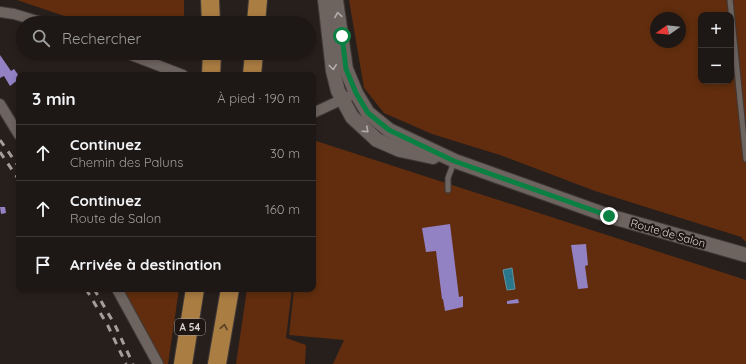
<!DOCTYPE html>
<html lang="fr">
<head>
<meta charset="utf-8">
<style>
  :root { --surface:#1d1715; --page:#2a2422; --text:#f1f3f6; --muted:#a09fa0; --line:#3b3634 }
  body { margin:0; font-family:Quicksand,sans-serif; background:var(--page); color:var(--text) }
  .controls { position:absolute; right:12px; top:12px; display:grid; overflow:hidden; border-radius:8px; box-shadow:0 2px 6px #0003 }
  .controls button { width:36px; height:36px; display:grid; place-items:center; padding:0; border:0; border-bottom:1px solid var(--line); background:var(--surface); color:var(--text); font:20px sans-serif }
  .compass { position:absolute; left:650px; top:12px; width:36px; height:36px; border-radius:50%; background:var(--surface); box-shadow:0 2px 6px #0003; rotate:256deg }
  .stop { position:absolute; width:12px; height:12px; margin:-9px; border:3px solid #0b8043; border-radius:50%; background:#fff }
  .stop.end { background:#0b8043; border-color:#fff; box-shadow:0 1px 4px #0008 }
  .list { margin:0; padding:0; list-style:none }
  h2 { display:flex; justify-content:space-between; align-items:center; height:52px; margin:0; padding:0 16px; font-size:17px }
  h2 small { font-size:13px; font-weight:400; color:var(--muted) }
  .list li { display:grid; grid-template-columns:26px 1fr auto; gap:12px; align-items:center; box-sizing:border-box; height:56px; padding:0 16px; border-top:1px solid var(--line) }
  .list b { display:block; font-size:15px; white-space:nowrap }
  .list p { margin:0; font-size:13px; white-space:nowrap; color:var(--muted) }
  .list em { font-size:13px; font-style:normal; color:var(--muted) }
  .icon { flex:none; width:22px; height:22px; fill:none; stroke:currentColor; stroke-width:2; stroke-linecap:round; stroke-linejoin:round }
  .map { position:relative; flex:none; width:746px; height:364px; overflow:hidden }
  .search { position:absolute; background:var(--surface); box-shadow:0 2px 6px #0003; left:16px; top:16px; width:300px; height:44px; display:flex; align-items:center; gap:10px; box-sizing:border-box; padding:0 14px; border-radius:22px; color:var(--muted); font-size:15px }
  .panel { position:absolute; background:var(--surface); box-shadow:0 2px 6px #0003; left:16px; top:72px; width:300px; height:220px; border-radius:8px }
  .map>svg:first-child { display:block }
</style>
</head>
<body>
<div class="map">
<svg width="746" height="364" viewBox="0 0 746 364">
  <defs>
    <pattern id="water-ripples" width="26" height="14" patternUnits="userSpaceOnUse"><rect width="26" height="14" fill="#2a778b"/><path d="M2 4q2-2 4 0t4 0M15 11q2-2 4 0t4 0" fill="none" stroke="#355e69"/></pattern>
  </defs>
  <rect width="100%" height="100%" fill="#271f1c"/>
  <g fill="#612d0e" fill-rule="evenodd">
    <polygon points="17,0 184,0 184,23 85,23"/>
    <path d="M 349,0 L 746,0 L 746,242 L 741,237 L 595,191 L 503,156 L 432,134 L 384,113 L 364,88 ZM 701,15 L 731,15 L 731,81 L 701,81 ZM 656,18 L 680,18 L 680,42 L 656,42 Z"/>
    <polygon points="313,140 746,280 746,364 333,364 344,340 289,335 294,289 313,289"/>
    <polygon points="122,289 179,289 168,364 161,364"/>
    <polygon points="247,289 292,289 286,338 306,345 305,364 236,364"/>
  </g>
  <polygon fill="url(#water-ripples)" stroke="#5f94a1" points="512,268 515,289 507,290 503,270"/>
  <g fill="#9282c4">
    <polygon points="0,55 11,71 14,69 19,76 19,79 10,86 4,76 0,78"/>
    <polygon points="0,207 5,207 6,213 1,214"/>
    <polygon points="450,224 459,297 463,296 463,307 445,311 443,299 442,299 436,251 426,252 422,228"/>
    <polygon points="586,244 588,265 585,266 588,288 578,289 571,245"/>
    <polygon points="518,299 519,303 507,304 507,301"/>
  </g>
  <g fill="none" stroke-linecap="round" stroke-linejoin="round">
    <g stroke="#413a37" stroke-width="7">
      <g id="lane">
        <polyline points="730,0 746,159"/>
        <polyline points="448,190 448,178 454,162"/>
      </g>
    </g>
    <g stroke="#413a37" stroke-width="12">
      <g id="street">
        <polyline points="0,12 14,14 44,23"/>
        <polyline points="126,53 183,75"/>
        <polyline points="0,104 19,135"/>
        <polyline points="313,113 356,93"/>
        <polyline points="117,289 158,364"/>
      </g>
    </g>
    <g stroke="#413a37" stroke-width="16">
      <g id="secondary">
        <polyline points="325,0 333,71 338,91 352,117 377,140 400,150 433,157"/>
        <polyline points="336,0 346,69 356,93 368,113 389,130 455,161 609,216 746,255"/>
      </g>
    </g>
    <g stroke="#413a37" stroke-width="20">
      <g id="highway">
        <polyline points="210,0 211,23"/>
        <polyline points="256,23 258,0"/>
        <polyline points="211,75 212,53"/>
        <polyline points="252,75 254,53"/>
        <polyline points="183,364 195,289"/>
        <polyline points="217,364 230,289"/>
      </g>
    </g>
    <use href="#lane" stroke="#6d635f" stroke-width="5"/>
    <use href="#street" stroke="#6d635f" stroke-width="10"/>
    <use href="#secondary" stroke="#6d635f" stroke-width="14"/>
    <use href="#highway" stroke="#aa7d42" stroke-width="18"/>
    <g stroke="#a59f9c" stroke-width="3" stroke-dasharray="7 7" stroke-linecap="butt">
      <polyline points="0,140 19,167"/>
      <polyline points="0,152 19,180"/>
      <polyline points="86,289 108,326 126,364"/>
      <polyline points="94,289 115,325 133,364"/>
    </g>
  </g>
  <defs><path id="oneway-chevron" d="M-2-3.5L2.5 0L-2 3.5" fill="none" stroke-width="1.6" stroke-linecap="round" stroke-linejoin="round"/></defs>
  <g stroke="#b4aeaa">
    <use href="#oneway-chevron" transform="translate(338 15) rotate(-99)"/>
    <use href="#oneway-chevron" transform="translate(333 67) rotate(83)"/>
    <use href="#oneway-chevron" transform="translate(366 130) rotate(42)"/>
  </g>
  <use stroke="#563f25" href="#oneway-chevron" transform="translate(224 327) rotate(-79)"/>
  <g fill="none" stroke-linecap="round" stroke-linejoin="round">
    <polyline stroke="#0b8043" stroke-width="5" points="342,36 346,69 356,93 368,113 389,130 454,161 609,216"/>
  </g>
  <g text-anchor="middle" stroke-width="4" stroke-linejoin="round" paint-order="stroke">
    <rect fill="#1e1612" stroke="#a29c99" stroke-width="1" x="175" y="319" width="30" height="16" rx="3"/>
    <g font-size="10" font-weight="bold" fill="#dbd6d3">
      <text x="190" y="331">A 54</text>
    </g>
    <g font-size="11" fill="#dbd6d3" stroke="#1e1612">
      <text transform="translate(668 233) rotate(16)" y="4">Route de Salon</text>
    </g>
  </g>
</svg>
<div class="controls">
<button>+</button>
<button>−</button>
</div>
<svg class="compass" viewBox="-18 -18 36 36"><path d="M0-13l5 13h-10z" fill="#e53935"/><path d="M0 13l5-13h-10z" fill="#a09fa0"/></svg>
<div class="stop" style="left:342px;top:36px"></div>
<div class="stop end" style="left:609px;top:216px"></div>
<div class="search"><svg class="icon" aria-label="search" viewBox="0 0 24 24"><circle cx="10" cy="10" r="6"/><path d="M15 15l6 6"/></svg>Rechercher</div>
<section class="panel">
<h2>3 min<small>À pied · 190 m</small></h2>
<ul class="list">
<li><svg class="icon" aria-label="ahead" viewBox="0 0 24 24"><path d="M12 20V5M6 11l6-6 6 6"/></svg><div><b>Continuez</b><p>Chemin des Paluns</p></div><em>30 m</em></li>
<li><svg class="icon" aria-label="ahead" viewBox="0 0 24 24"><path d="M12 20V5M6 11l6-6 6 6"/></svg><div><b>Continuez</b><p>Route de Salon</p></div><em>160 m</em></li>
<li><svg class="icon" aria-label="arrive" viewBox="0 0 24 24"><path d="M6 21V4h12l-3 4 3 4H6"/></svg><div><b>Arrivée à destination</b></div></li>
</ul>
</section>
</div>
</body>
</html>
